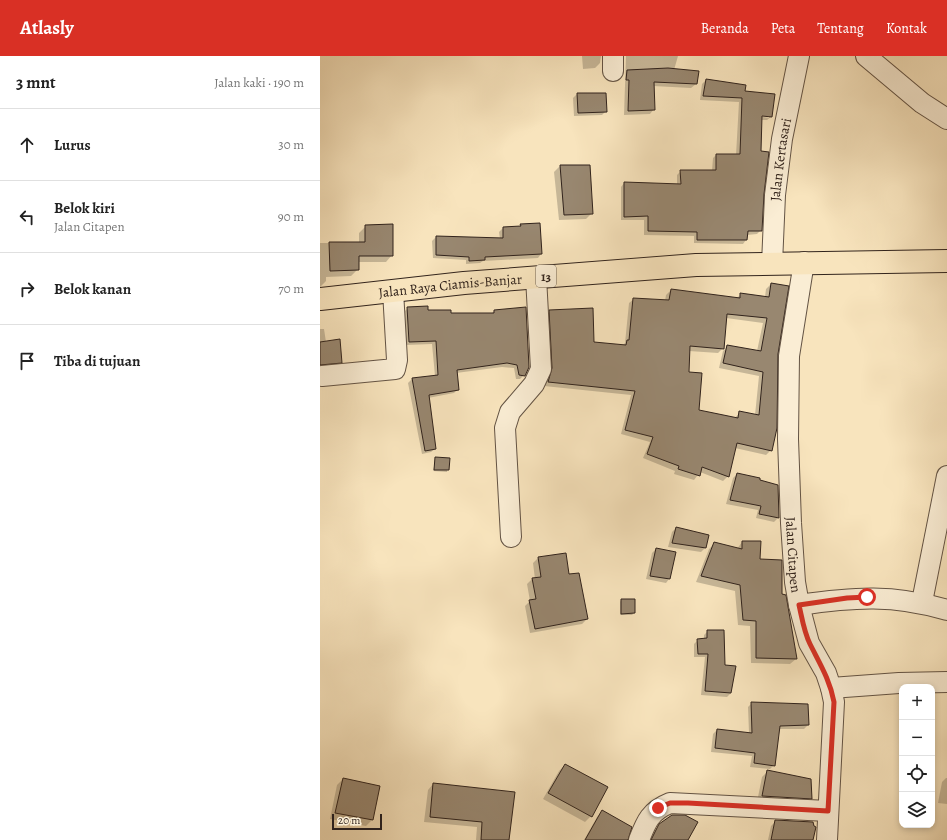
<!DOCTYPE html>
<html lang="id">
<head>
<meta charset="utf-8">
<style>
  :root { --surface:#fff; --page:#f6f6f6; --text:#222; --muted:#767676; --line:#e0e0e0; --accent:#d93025 }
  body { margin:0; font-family:Alegreya,serif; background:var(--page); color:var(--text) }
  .controls { position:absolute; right:12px; bottom:12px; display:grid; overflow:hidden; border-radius:8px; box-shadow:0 2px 6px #0003 }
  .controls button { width:36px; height:36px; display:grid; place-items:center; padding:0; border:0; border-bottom:1px solid var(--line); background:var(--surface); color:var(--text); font:20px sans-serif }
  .scale { position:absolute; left:12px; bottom:10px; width:50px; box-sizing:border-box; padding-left:4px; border:2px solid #31231c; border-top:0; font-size:11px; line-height:14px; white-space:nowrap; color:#31231c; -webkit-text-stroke:3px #faedd4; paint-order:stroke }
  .stop { position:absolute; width:12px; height:12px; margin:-9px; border:3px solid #d93025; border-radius:50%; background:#fff }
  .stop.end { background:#d93025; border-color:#fff; box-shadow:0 1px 4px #0008 }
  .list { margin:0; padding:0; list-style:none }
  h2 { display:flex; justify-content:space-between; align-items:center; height:52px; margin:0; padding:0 16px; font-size:17px }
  h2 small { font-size:13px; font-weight:400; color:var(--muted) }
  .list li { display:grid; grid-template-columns:26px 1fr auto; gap:12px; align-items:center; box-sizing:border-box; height:72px; padding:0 16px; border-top:1px solid var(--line) }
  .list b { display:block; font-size:15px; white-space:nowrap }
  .list p { margin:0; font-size:13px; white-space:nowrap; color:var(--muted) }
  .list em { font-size:13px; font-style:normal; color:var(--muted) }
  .icon { flex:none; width:22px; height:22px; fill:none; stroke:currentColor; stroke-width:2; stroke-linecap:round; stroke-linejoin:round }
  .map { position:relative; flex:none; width:627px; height:784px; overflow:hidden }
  header { display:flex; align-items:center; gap:24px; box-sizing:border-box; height:56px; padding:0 20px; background:var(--accent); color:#fff }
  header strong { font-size:19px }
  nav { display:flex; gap:22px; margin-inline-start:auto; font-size:14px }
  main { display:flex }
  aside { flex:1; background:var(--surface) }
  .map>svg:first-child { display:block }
</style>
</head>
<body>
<header>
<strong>Atlasly</strong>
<nav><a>Beranda</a><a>Peta</a><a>Tentang</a><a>Kontak</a></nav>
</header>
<main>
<aside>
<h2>3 mnt<small>Jalan kaki · 190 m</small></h2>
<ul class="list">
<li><svg class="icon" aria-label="ahead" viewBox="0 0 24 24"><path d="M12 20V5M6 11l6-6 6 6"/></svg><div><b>Lurus</b></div><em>30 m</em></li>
<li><svg class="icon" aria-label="left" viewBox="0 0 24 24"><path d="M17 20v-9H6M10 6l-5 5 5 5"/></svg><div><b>Belok kiri</b><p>Jalan Citapen</p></div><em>90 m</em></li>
<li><svg class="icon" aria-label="right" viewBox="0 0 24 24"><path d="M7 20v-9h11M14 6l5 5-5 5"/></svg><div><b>Belok kanan</b></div><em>70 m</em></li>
<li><svg class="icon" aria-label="arrive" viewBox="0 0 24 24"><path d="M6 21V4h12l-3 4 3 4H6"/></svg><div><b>Tiba di tujuan</b></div></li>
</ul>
</aside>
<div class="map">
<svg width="627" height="784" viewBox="0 0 627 784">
  <rect width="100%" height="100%" fill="#f8e4bd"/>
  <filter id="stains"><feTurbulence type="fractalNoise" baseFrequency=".005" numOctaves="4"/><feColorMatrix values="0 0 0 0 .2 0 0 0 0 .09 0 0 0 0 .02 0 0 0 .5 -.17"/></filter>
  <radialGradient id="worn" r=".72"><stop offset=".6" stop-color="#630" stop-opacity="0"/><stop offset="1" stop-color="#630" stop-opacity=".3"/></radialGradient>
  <g fill="#0003" fill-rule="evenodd">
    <polygon points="239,0 281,0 280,7 275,12 263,13 262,0"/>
    <polygon points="306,0 358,0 354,14 378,16 376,28 371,32 333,30 334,53 330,58 304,59"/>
    <path d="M 386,24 L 424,36 L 451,61 L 447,64 L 441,64 L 440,96 L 443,138 L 441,174 L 437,178 L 427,179 L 426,184 L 423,188 L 374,187 L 374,180 L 324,179 L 324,164 L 301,164 L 301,131 L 304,127 L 357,129 L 357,119 L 361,115 L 392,115 L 393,102 L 396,99 L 416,99 L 419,46 L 380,44 L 382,28 ZM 437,60 L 449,60 L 449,62 Z"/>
    <polygon points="257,38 286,55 282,59 254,60 253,42"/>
    <polygon points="240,110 272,157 266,163 239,164 234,116"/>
    <polygon points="201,169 221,198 218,202 163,205 160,207 146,208 146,204 113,202 112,185 116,181 180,183 179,176 183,172 199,171"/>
    <polygon points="46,170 72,199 66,206 38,206 38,213 31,220 6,221 6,225 0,231 0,187 39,187 39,177"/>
    <path d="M 451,228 L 457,298 L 451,394 L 446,399 L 415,392 L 408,420 L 403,425 L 380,416 L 374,424 L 354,418 L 355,415 L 323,402 L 330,386 L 301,378 L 311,339 L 224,330 L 225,260 L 230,255 L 273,287 L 302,290 L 305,287 L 309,247 L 314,243 L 345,245 L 346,239 L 351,234 L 416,243 L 421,238 L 445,241 L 446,233 ZM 406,262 L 443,267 L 437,295 L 408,290 L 403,295 L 399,312 L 439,320 L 435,359 L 420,356 L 415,362 L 378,355 L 368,317 L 369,295 L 398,297 L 403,292 Z"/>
    <polygon points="88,252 130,258 171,258 174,255 204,319 200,323 196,323 194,312 182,311 136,317 138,333 134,337 108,342 115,393 111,396 102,398 88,327 92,323 115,320 112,288 86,289 84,256"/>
    <polygon points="0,273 4,273 6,286 21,306 15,312 0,314"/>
    <polygon points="116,402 129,402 127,416 113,415"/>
    <polygon points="417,418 457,429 458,462 454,466 436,462 438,454 406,448 413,422"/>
    <polygon points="356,472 385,492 381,496 348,491 352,476"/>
    <polygon points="422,486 439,504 461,539 476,603 470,608 431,607 430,570 418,569 415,535 376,526 389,493 395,487 417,493"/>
    <polygon points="336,493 349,523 346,527 326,523 332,497"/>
    <polygon points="218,502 248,520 267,563 262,568 210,577 205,550 210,545 207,528 212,523 215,523 213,507"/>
    <polygon points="301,544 314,557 312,559 300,559 300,546"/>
    <polygon points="388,575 404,610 411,637 407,641 381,639 385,601 374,601 374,588 378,584 384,583 384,579"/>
    <polygon points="432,647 488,669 484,673 458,673 454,709 450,713 430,711 432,700 391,696 393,678 397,674 429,677 428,651"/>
    <polygon points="245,709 271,760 265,766 223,743 239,715"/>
    <polygon points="448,715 491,742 485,748 437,746 442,721"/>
    <polygon points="626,722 627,722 627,748 618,747 622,726"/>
    <polygon points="23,723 59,730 52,764 46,770 10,763 17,729"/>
    <polygon points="113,728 188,784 156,784 157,771 104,766 108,734"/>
    <polygon points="282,755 307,784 264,784 277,761"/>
    <polygon points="456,765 492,784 448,784 451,770"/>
    <polygon points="340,769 367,784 329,784 334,775"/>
  </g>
  <g fill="#988770" stroke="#31231c" fill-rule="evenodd">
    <polygon points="348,12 379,15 377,28 334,26 335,54 308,55 309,24 306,24 307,14"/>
    <polygon points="386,23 426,29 425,35 455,38 452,61 442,60 441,95 449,96 444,138 442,175 428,175 427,184 377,184 377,176 328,175 328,160 304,161 304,126 361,128 360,114 396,114 396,98 420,98 422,42 383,40"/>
    <polygon points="257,37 286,37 287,56 258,57"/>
    <polygon points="240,109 270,109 273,158 244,159"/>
    <polygon points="220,167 222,198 165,201 165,204 149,205 149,201 116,199 116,180 183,182 183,171 201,170 200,168"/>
    <polygon points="73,168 73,200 39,200 39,214 10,215 9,186 45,186 45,169"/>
    <path d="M 451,227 L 469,230 L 458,298 L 457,372 L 452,395 L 417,387 L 409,421 L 382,411 L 380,420 L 358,413 L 359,410 L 327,398 L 333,381 L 305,374 L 315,335 L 228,326 L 232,312 L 229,254 L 273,252 L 274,286 L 306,289 L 307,284 L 309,284 L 313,242 L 349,244 L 351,233 L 420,242 L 420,237 L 449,241 ZM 407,258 L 447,262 L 441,295 L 407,289 L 403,307 L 443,316 L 439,359 L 419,355 L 418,362 L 379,354 L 382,317 L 369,316 L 370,290 L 404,293 Z"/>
    <polygon points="108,250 108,254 131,254 131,257 174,257 174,254 206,251 209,311 205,320 199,319 197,309 187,307 137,314 139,334 109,339 116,393 105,395 92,322 118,319 116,285 89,286 87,251"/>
    <polygon points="20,283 22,307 0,309 0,286"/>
    <polygon points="115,401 130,402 129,414 114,414"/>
    <polygon points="417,417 440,422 440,424 458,429 459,462 439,458 441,450 410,444"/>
    <polygon points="356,471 389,479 386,492 352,487"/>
    <polygon points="422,485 441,485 440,503 462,504 462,538 466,539 477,603 436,602 436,565 423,564 420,529 381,520 394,486 422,493"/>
    <polygon points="336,492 356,496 350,523 330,520"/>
    <polygon points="246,497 249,518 259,517 268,563 215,573 209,544 216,543 212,522 221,521 218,501"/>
    <polygon points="301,543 315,543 315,557 301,558"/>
    <polygon points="387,574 404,574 405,609 416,610 411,637 385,635 388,598 378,598 377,583 387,582"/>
    <polygon points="431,646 488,648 489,669 460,670 455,710 434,707 435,697 395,692 397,673 432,677"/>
    <polygon points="245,708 288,731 272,761 228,737"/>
    <polygon points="447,714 491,723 492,743 442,740"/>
    <polygon points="23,722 60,730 53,764 15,757"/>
    <polygon points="113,727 195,736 189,784 161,784 162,766 110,761"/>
    <polygon points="282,754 312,771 308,784 265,784"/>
    <polygon points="352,759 365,759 378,766 368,784 331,784 339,768"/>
    <polygon points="455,764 493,766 494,770 496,771 493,784 451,784"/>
  </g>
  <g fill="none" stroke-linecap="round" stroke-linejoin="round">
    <g stroke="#635344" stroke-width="22">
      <g id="minor">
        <polyline points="546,0 602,47 627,63"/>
        <polyline points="293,15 293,0"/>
        <path id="s1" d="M 484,206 L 469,300 L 468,383 L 471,467 L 475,526 L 479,549 L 489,587 L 506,617 L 511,632 L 514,646 L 507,784"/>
        <path id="s2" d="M 452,208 L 455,139 L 462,83 L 479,0"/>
        <polyline points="2,320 75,313 77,304 73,235"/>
        <polyline points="191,481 185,372 190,356 214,328 221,313 216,221"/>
        <polyline points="602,546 627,420"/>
        <path d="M 479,549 C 534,541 573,538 627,554"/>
        <polyline points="511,632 579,627 627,626"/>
        <path d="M 319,784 C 326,766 330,755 350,747 L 508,755"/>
      </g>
    </g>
    <g stroke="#31231c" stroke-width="24">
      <g id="trunk">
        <path id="s3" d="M 0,243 L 144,227 L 376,209 L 627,205"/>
      </g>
    </g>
    <use href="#minor" stroke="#faedd4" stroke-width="20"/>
    <use href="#trunk" stroke="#f8e4bd" stroke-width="22"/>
  </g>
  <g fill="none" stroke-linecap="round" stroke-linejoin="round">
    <path stroke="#d93025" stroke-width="5" d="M 338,752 L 350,747 L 368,747 L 508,755 L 514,646 C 510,624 500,608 490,588 C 484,576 482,562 479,549 L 527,542 L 547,541"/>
  </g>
  <g text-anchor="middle" stroke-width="3.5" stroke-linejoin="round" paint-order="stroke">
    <rect fill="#faedd4" stroke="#6d6053" stroke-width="1" x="216" y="209" width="20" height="22" rx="3"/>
    <g font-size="13" font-weight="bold" fill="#31231c">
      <text x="226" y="225">13</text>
    </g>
    <g font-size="14" fill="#31231c" stroke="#faedd4">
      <text dy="5" stroke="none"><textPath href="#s2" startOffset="105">Jalan Kertasari</textPath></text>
      <text dy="5" stroke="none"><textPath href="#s3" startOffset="131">Jalan Raya Ciamis-Banjar</textPath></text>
      <text dy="5" stroke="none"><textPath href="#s1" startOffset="294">Jalan Citapen</textPath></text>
    </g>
  </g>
  <rect width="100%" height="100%" filter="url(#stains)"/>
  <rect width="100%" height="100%" fill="url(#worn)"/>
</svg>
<div class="controls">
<button>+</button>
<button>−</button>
<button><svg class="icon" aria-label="locate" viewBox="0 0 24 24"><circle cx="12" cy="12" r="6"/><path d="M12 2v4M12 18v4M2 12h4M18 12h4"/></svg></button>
<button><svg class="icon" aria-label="layers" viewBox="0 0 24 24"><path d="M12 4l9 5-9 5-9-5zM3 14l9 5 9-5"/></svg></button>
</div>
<div class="scale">20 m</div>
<div class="stop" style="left:547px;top:541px"></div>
<div class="stop end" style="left:338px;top:752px"></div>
</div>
</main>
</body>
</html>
